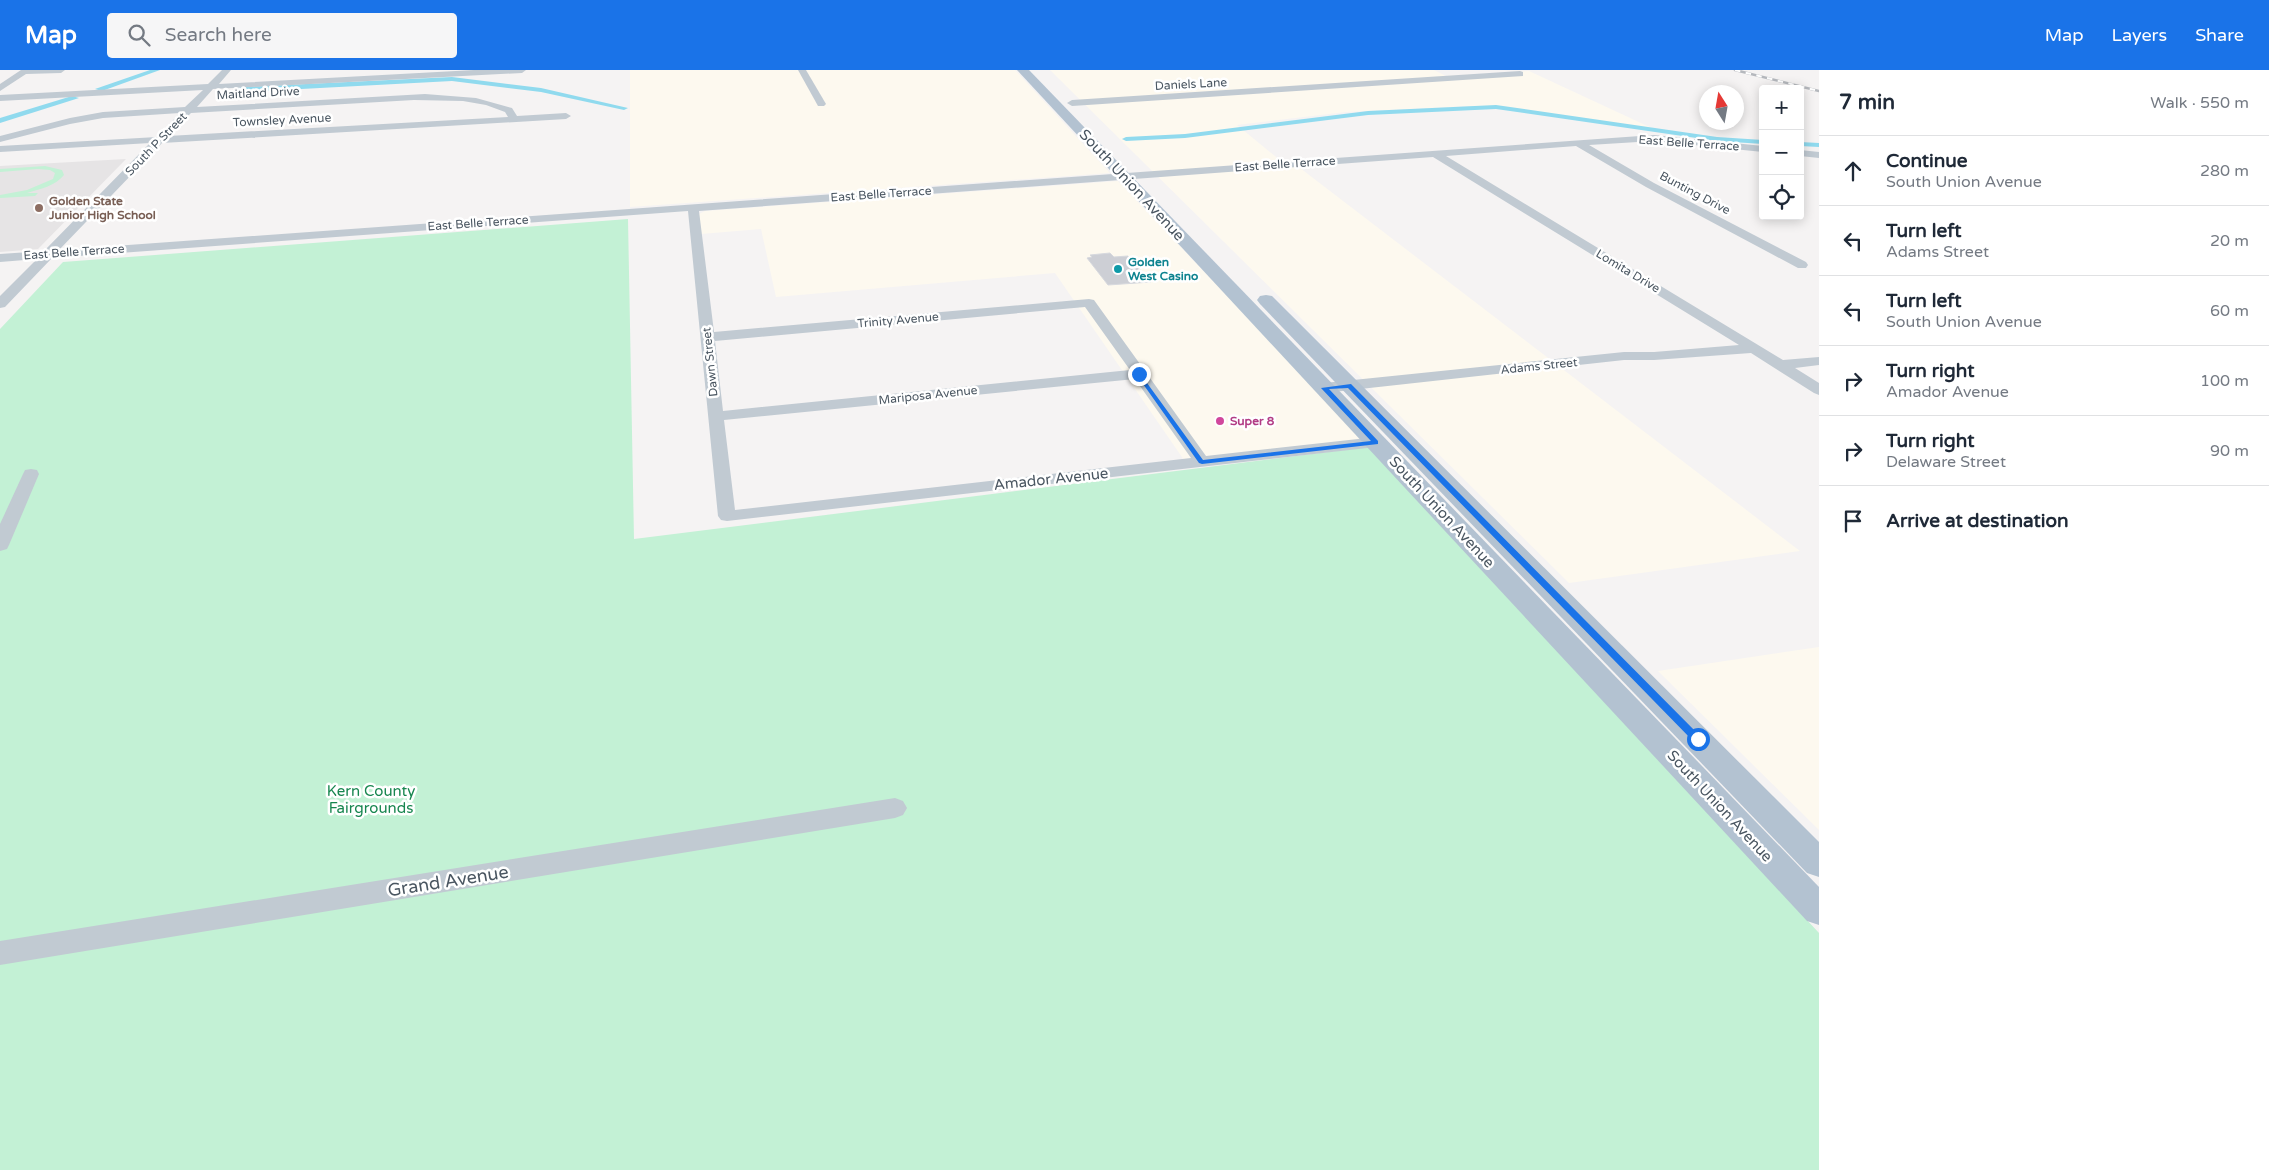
<!DOCTYPE html>
<html lang="en">
<head>
<meta charset="utf-8">
<style>
  :root { --surface:#fff; --page:#f6f6f7; --text:#1f2937; --muted:#747a83; --line:#e0e1e3; --accent:#1a73e8 }
  body { margin:0; font-family:"Varela Round",sans-serif; background:var(--page); color:var(--text) }
  .controls { position:absolute; right:15px; top:15px; display:grid; overflow:hidden; border-radius:5px; box-shadow:0 2px 12px #0003 }
  .controls button { width:45px; height:45px; display:grid; place-items:center; padding:0; border:0; border-bottom:1px solid var(--line); background:var(--surface); color:var(--text); font:25px sans-serif }
  .compass { position:absolute; left:1699px; top:15px; width:45px; height:45px; border-radius:50%; background:var(--surface); box-shadow:0 2px 12px #0003; rotate:349deg }
  .stop { position:absolute; width:15px; height:15px; margin:-11px; border:4px solid #1a73e8; border-radius:50%; background:#fff }
  .stop.end { background:#1a73e8; border-color:#fff; box-shadow:0 1px 5px #0008 }
  .list { margin:0; padding:0; list-style:none }
  h2 { display:flex; justify-content:space-between; align-items:center; height:65px; margin:0; padding:0 20px; font-size:21px }
  h2 small { font-size:16px; font-weight:400; color:var(--muted) }
  .list li { display:grid; grid-template-columns:32px 1fr auto; gap:15px; align-items:center; box-sizing:border-box; height:70px; padding:0 20px; border-top:1px solid var(--line) }
  .list b { display:block; font-size:19px; white-space:nowrap }
  .list p { margin:0; font-size:16px; white-space:nowrap; color:var(--muted) }
  .list em { font-size:16px; font-style:normal; color:var(--muted) }
  .icon { flex:none; width:28px; height:28px; fill:none; stroke:currentColor; stroke-width:2; stroke-linecap:round; stroke-linejoin:round }
  .map { position:relative; flex:none; width:1819px; height:1100px; overflow:hidden }
  header { display:flex; align-items:center; gap:30px; box-sizing:border-box; height:70px; padding:0 25px; background:var(--accent); color:#fff }
  header strong { font-size:24px }
  nav { display:flex; gap:28px; margin-inline-start:auto; font-size:18px }
  .search { width:350px; height:45px; background:var(--page); display:flex; align-items:center; gap:12px; box-sizing:border-box; padding:0 18px; border-radius:5px; color:var(--muted); font-size:19px }
  main { display:flex }
  aside { flex:1; background:var(--surface) }
  .map>svg:first-child { display:block }
</style>
</head>
<body>
<header>
<strong>Map</strong>
<div class="search"><svg class="icon" aria-label="search" viewBox="0 0 24 24"><circle cx="10" cy="10" r="6"/><path d="M15 15l6 6"/></svg>Search here</div>
<nav><a>Map</a><a>Layers</a><a>Share</a></nav>
</header>
<main>
<div class="map">
<svg width="1819" height="1100" viewBox="0 0 1819 1100">
  <rect width="100%" height="100%" fill="#f5f3f3"/>
  <g fill="#fdf9ef">
    <polygon points="630,0 1015,0 1110,103 630,137"/>
    <polygon points="1050,0 1434,0 1446,6 1529,1 1656,60 1512,38 1470,36 1346,42 1237,55 1281,91 1300,98 1800,481 1569,513"/>
    <polygon points="1118,111 1364,370 1184,390 1055,203 776,227 761,159 701,164 699,144 705,141"/>
    <polygon points="1819,577 1819,760 1658,601"/>
  </g>
  <polygon fill="#e6e4e5" points="126,89 38,179 0,182 0,96"/>
  <g fill="#c3f1d5">
    <path d="M 45,96 L 62,100 L 64,105 C 55,116 40,119 27,123 L 38,123 L 35,126 L 0,128 L 0,125 L 27,120 L 53,109 L 55,103 L 50,100 L 38,99 L 0,102 L 0,99 Z"/>
    <polygon points="628,149 634,469 1368,377 1819,863 1819,1100 0,1100 0,259 63,192"/>
  </g>
  <g fill="none" stroke-linecap="round" stroke-linejoin="round">
    <g fill="#90daee" fill-rule="evenodd">
      <polygon points="150,0 160,0 102,21 95,19"/>
      <polygon points="452,7 541,18 628,38 624,40 541,22 452,11 246,22 237,19 241,17"/>
      <polygon points="72,26 79,28 0,53 0,48"/>
      <polygon points="1496,35 1717,67 1763,70 1763,74 1717,71 1496,39 1368,45 1185,68 1126,71 1122,69 1126,67 1185,64 1368,41"/>
      <polygon points="1800,72 1819,73 1819,77 1800,76"/>
    </g>
  </g>
  <polygon fill="#cdcfd5" stroke="#d7d9de" points="1110,183 1114,187 1128,186 1151,212 1108,215 1087,188 1092,187 1090,185"/>
  <g fill="none" stroke-linecap="round" stroke-linejoin="round">
    <g fill="#c1cad2" fill-rule="evenodd">
      <polygon points="21,0 65,0 61,3 26,4 0,21 0,14"/>
      <path d="M 222,0 L 231,0 L 219,14 L 474,0 L 526,0 L 522,3 L 213,19 L 197,37 L 425,24 L 476,28 L 512,38 L 517,46 L 566,43 L 571,46 L 566,49 L 162,73 L 59,180 L 1654,65 L 1763,76 L 1763,82 L 1654,71 L 1589,75 L 1654,113 L 1806,192 L 1808,195 L 1806,198 L 1798,198 L 1646,117 L 1576,76 L 1446,86 L 1783,290 L 1819,287 L 1819,295 L 1795,298 L 1819,313 L 1819,325 L 1814,323 L 1751,283 L 1654,290 L 1624,290 L 1324,323 L 1319,321 L 1316,318 L 1319,315 L 1324,313 L 1624,282 L 1654,282 L 1739,275 L 1433,87 L 699,141 L 714,262 L 1089,229 L 1094,230 L 1206,386 L 1376,367 L 1382,369 L 1384,372 L 1382,375 L 1376,377 L 727,451 L 721,450 L 718,446 L 688,141 L 52,188 L 5,237 L 0,238 L 0,226 L 37,189 L 0,192 L 0,184 L 44,181 L 150,73 L 0,82 L 0,76 L 157,67 L 180,43 L 103,48 L 70,54 L 0,72 L 0,66 L 70,48 L 103,42 L 185,37 L 203,20 L 0,31 L 0,25 L 208,14 ZM 414,30 L 463,31 L 486,35 L 505,42 L 508,47 L 168,66 L 191,43 ZM 1085,237 L 1130,300 L 723,341 L 715,271 ZM 1135,309 L 1191,388 L 735,440 L 724,350 Z"/>
      <polygon points="798,0 806,0 826,34 824,36 818,36"/>
      <polygon points="1520,1 1523,2 1523,6 1072,36 1067,33 1072,30"/>
      <polygon points="1800,80 1819,82 1819,88 1800,86"/>
      <polygon points="31,399 37,400 39,404 9,475 7,479 0,481 0,454 23,404 25,400"/>
      <polygon points="895,728 903,731 907,738 903,745 895,748 0,895 0,871"/>
    </g>
    <g fill="#b3c2d1" fill-rule="evenodd">
      <polygon points="1017,0 1029,0 1819,817 1819,855 1807,851"/>
      <polygon points="1266,225 1272,226 1819,772 1819,807 1807,803 1260,234 1257,230 1260,226"/>
    </g>
    <g stroke="#b5b8bd" stroke-width="2.5">
      <polyline id="rail" points="1735,0 1819,21"/>
    </g>
    <use href="#rail" stroke="#fff" stroke-width="2" stroke-dasharray="5.5" stroke-linecap="butt"/>
  </g>
  <polygon fill="#1a73e8" points="1139,302 1203,390 1371,371 1321,318 1351,314 1701,667 1701,672 1694,672 1348,318 1329,319 1378,371 1378,374 1202,394 1199,393 1136,304"/>
  <circle fill="#8d6e63" stroke="#fff" stroke-width="2" cx="39" cy="138" r="5"/>
  <circle fill="#0f9aa8" stroke="#fff" stroke-width="2" cx="1118" cy="199" r="5"/>
  <circle fill="#d1479c" stroke="#fff" stroke-width="2" cx="1220" cy="351" r="5"/>
  <g text-anchor="middle" stroke-width="5" stroke-linejoin="round" paint-order="stroke">
    <g font-size="12" fill="#4a5661" stroke="#fff">
      <text transform="translate(1191 14) rotate(-3)" y="4">Daniels Lane</text>
      <text transform="translate(258 23) rotate(-3)" y="4">Maitland Drive</text>
      <text transform="translate(282 50) rotate(-3)" y="4">Townsley Avenue</text>
      <text transform="translate(1689 73) rotate(4)" y="4">East Belle Terrace</text>
      <text transform="translate(156 74) rotate(-46)" y="4">South P Street</text>
      <text transform="translate(1285 94) rotate(-4)" y="4">East Belle Terrace</text>
      <text transform="translate(1695 123) rotate(28)" y="4">Bunting Drive</text>
      <text transform="translate(881 124) rotate(-4)" y="4">East Belle Terrace</text>
      <text transform="translate(478 153) rotate(-4)" y="4">East Belle Terrace</text>
      <text transform="translate(74 182) rotate(-4)" y="4">East Belle Terrace</text>
      <text transform="translate(1628 201) rotate(31)" y="4">Lomita Drive</text>
      <text transform="translate(898 250) rotate(-5)" y="4">Trinity Avenue</text>
      <text transform="translate(710 292) rotate(-96)" y="4">Dawn Street</text>
      <text transform="translate(1539 296) rotate(-6)" y="4">Adams Street</text>
      <text transform="translate(928 325) rotate(-6)" y="4">Mariposa Avenue</text>
    </g>
    <g font-size="12" font-weight="bold" fill="#785e54" stroke="#fff" text-anchor="start">
      <text x="49" y="135">Golden State<tspan x="49" dy="14">Junior High School</tspan></text>
    </g>
    <g font-size="12" font-weight="bold" fill="#0d838f" stroke="#fff" text-anchor="start">
      <text x="1128" y="196">Golden<tspan x="1128" dy="14">West Casino</tspan></text>
    </g>
    <g font-size="12" font-weight="bold" fill="#b23c85" stroke="#fff" text-anchor="start">
      <text x="1230" y="355">Super 8</text>
    </g>
    <g font-size="15" fill="#4a5661" stroke="#fff">
      <text transform="translate(1132 115) rotate(47)" y="5">South Union Avenue</text>
      <text transform="translate(1051 409) rotate(-6)" y="5">Amador Avenue</text>
      <text transform="translate(1442 442) rotate(47)" y="5">South Union Avenue</text>
      <text transform="translate(1720 736) rotate(47)" y="5">South Union Avenue</text>
    </g>
    <g font-size="15" fill="#17864f" stroke="#fff">
      <text x="371" y="726">Kern County<tspan x="371" dy="17">Fairgrounds</tspan></text>
    </g>
    <g font-size="18" fill="#4a5661" stroke="#fff">
      <text transform="translate(448 811) rotate(-9)" y="6">Grand Avenue</text>
    </g>
  </g>
</svg>
<div class="controls">
<button>+</button>
<button>−</button>
<button><svg class="icon" aria-label="locate" viewBox="0 0 24 24"><circle cx="12" cy="12" r="6"/><path d="M12 2v4M12 18v4M2 12h4M18 12h4"/></svg></button>
</div>
<svg class="compass" viewBox="-18 -18 36 36"><path d="M0-13l5 13h-10z" fill="#e53935"/><path d="M0 13l5-13h-10z" fill="#747a83"/></svg>
<div class="stop" style="left:1698px;top:669px"></div>
<div class="stop end" style="left:1139px;top:304px"></div>
</div>
<aside>
<h2>7 min<small>Walk · 550 m</small></h2>
<ul class="list">
<li><svg class="icon" aria-label="ahead" viewBox="0 0 24 24"><path d="M12 20V5M6 11l6-6 6 6"/></svg><div><b>Continue</b><p>South Union Avenue</p></div><em>280 m</em></li>
<li><svg class="icon" aria-label="left" viewBox="0 0 24 24"><path d="M17 20v-9H6M10 6l-5 5 5 5"/></svg><div><b>Turn left</b><p>Adams Street</p></div><em>20 m</em></li>
<li><svg class="icon" aria-label="left" viewBox="0 0 24 24"><path d="M17 20v-9H6M10 6l-5 5 5 5"/></svg><div><b>Turn left</b><p>South Union Avenue</p></div><em>60 m</em></li>
<li><svg class="icon" aria-label="right" viewBox="0 0 24 24"><path d="M7 20v-9h11M14 6l5 5-5 5"/></svg><div><b>Turn right</b><p>Amador Avenue</p></div><em>100 m</em></li>
<li><svg class="icon" aria-label="right" viewBox="0 0 24 24"><path d="M7 20v-9h11M14 6l5 5-5 5"/></svg><div><b>Turn right</b><p>Delaware Street</p></div><em>90 m</em></li>
<li><svg class="icon" aria-label="arrive" viewBox="0 0 24 24"><path d="M6 21V4h12l-3 4 3 4H6"/></svg><div><b>Arrive at destination</b></div></li>
</ul>
</aside>
</main>
</body>
</html>
